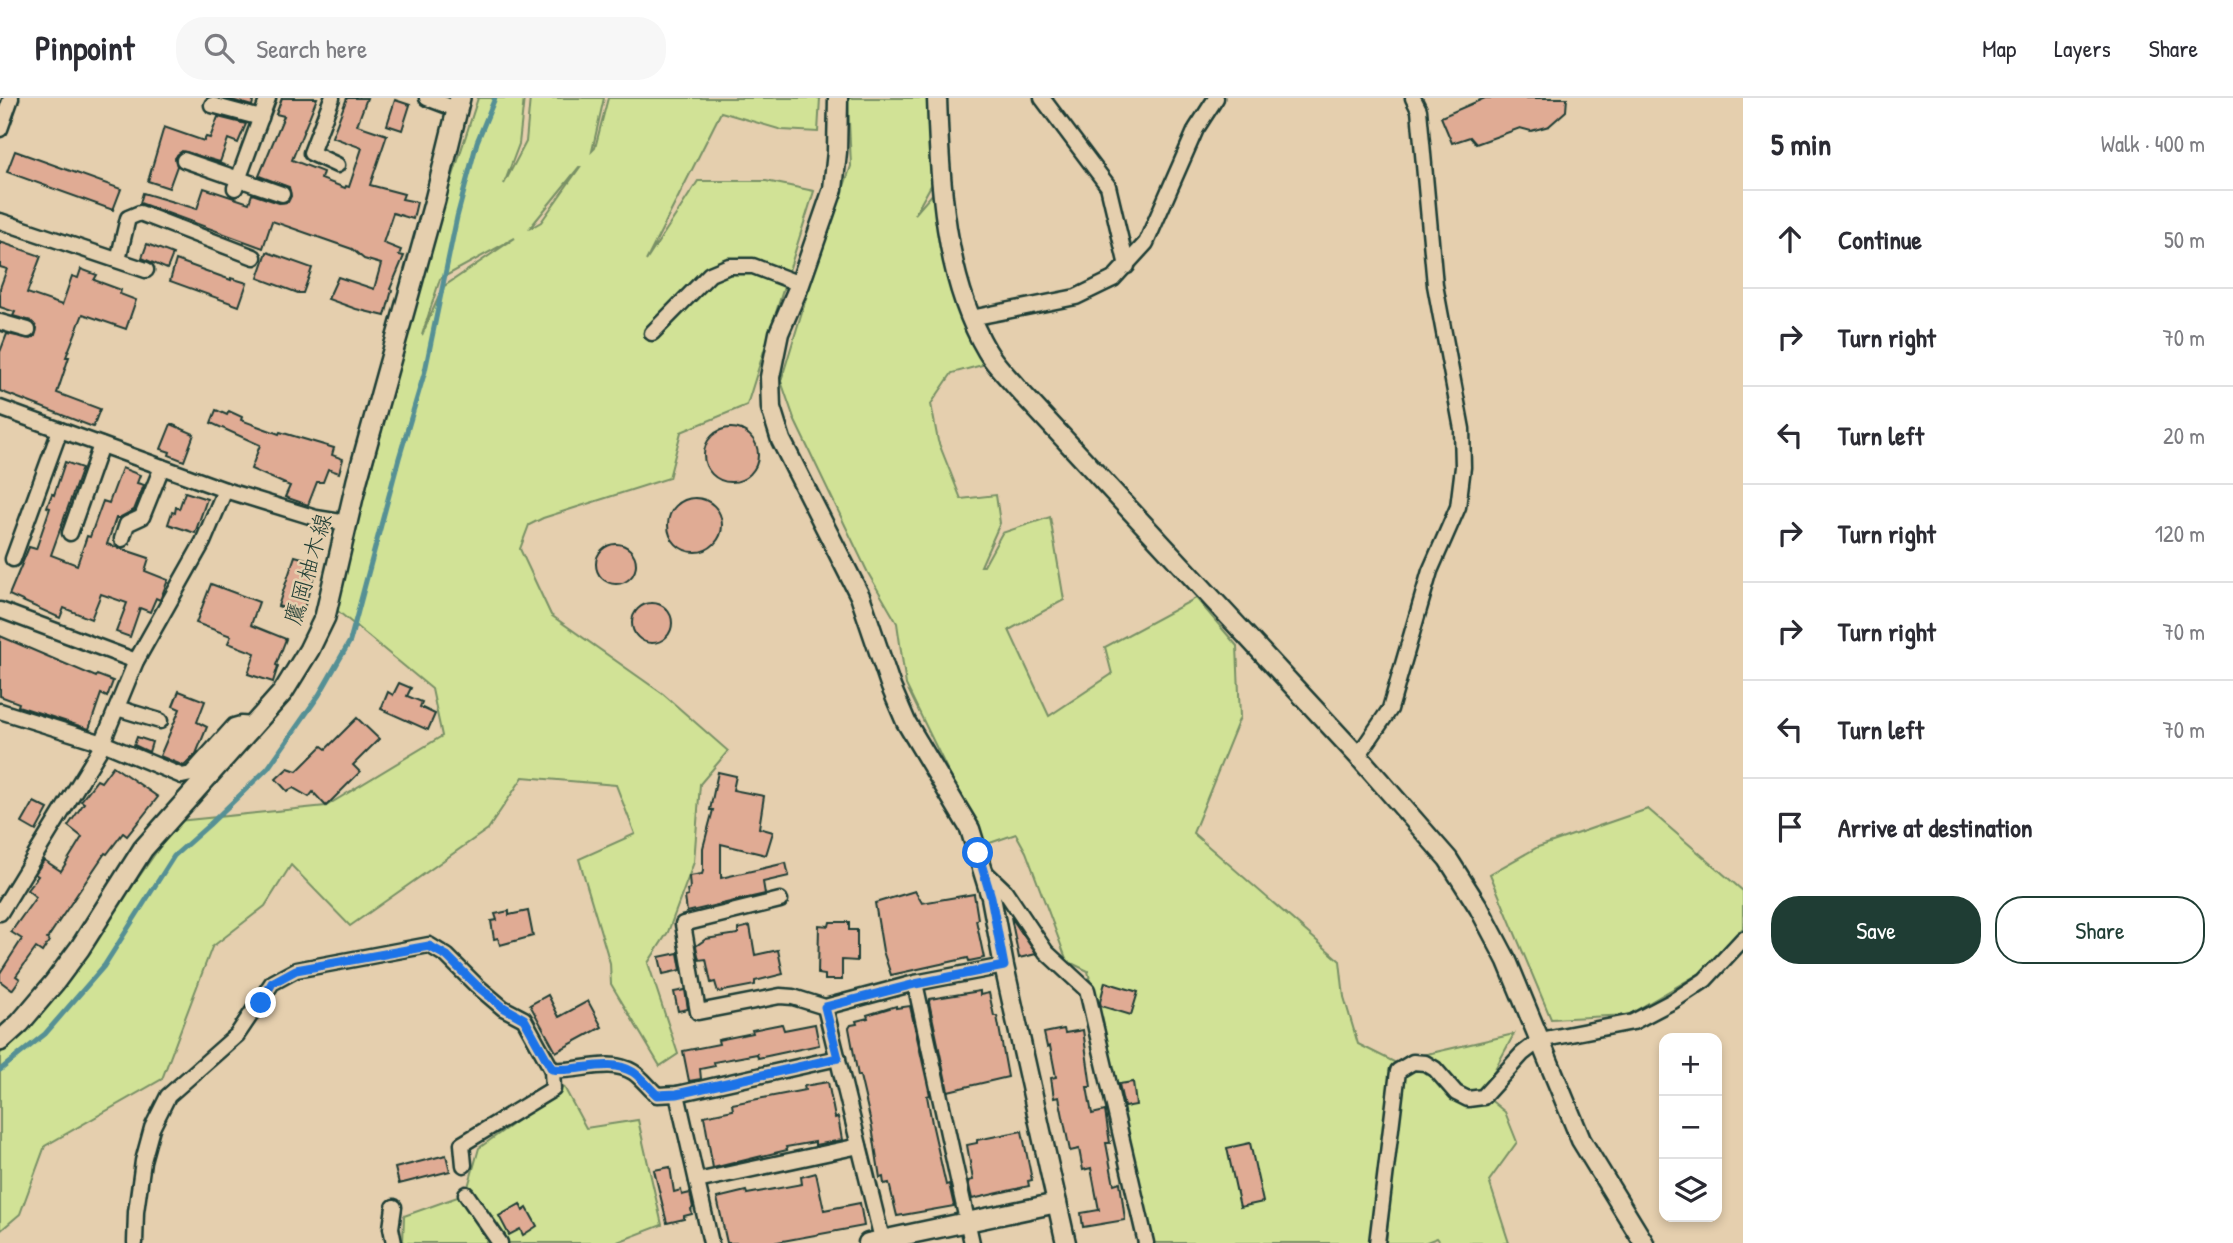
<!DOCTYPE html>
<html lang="en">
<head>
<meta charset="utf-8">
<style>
  :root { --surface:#fff; --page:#f7f7f7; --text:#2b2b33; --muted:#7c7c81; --line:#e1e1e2; --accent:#1f3d34 }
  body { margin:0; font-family:"Patrick Hand","Klee One",sans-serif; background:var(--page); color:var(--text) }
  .controls { position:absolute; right:21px; bottom:21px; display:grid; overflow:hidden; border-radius:14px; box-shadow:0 4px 10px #0003 }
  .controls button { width:63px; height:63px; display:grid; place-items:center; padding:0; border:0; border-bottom:2px solid var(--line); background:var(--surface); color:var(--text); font:35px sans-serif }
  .stop { position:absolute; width:21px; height:21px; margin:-16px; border:5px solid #1a73e8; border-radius:50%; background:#fff }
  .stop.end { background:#1a73e8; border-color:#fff; box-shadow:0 2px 7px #0008 }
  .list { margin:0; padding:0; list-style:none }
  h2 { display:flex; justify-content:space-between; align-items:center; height:91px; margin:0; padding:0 28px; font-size:30px }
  h2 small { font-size:23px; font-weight:400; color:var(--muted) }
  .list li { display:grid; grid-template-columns:46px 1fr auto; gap:21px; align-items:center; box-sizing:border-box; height:98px; padding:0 28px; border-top:2px solid var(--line) }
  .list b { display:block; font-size:26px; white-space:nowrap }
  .list em { font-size:23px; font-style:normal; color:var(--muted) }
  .actions { display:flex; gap:14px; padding:21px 28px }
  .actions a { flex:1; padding:16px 0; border:2px solid var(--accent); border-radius:28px; text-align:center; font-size:24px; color:var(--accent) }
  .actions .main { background:var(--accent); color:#fff }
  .icon { flex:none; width:38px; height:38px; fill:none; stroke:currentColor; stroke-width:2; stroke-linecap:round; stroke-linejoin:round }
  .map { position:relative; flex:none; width:1743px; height:1145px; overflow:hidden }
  header { display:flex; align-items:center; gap:42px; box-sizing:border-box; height:98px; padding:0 35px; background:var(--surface); border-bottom:2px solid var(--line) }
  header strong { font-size:33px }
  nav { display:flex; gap:38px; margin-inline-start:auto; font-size:24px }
  .search { width:490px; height:63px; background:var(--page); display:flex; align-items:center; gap:18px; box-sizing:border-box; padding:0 24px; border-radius:28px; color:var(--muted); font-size:26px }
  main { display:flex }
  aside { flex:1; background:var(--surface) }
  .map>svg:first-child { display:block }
</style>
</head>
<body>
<header>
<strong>Pinpoint</strong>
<div class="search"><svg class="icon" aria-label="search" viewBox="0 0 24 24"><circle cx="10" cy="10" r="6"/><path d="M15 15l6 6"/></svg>Search here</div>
<nav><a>Map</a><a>Layers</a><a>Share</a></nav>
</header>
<main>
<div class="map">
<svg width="1743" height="1145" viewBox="0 0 1743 1145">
  <rect width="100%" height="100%" fill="#e5cfae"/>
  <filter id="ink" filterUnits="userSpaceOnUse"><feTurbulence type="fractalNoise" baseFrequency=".0143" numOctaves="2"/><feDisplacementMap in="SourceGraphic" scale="14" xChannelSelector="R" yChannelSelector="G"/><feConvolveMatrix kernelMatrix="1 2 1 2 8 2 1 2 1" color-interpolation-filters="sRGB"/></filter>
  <g filter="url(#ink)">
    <g fill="#d1e296" stroke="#789065" stroke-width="2" fill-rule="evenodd">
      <path d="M 478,0 L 524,0 L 519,46 L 504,86 L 526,44 L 530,0 L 604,0 L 592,53 L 595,50 L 608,0 L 820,0 L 818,34 L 782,32 L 721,14 L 646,163 L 698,83 L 766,83 L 814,93 L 747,307 L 681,334 L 669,380 L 543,420 L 529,427 L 520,451 L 551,517 L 663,596 L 728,653 L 700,686 L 694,764 L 668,834 L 648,865 L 678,956 L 660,968 L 611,886 L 610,865 L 579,761 L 635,736 L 616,687 L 523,679 L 488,731 L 350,828 L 291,767 L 265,808 L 212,849 L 162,981 L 45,1048 L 20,1116 L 0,1133 L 0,956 L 110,820 L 178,723 L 326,708 L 442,638 L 432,591 L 334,510 L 407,238 L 422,174 ZM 580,69 L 541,124 L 529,131 L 579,69 ZM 515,140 L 443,189 L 422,237 L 440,181 Z"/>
      <polygon points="848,0 933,0 939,73 915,116 941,86 986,266 952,275 931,306 938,343 961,401 996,397 1000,425 981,468 984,468 1002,435 1050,419 1064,502 1009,532 1049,618 1112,576 1105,549 1196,500 1237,548 1240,619 1193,735 1340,863 1344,899 1358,946 1398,966 1401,962 1514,936 1482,995 1505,1014 1517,1044 1489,1083 1509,1145 1441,1145 1437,1140 1424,1145 1386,1145 1391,1094 1396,980 1371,1145 1150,1145 1088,873 1067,863 1026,754 1016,736 984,747 906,587 897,525 868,475 795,323 781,283 814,174 851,68"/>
      <polygon points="1648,711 1743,793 1743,830 1700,875 1628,917 1551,921 1490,776 1538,749"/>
      <polygon points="564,989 586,1030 638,1022 662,1127 615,1145 403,1145 404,1118 466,1096 479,1050"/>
    </g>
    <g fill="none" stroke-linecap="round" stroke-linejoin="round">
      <polyline stroke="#549095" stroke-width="5" points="0,972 45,936 104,868 174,758 209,727 268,670 319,597 350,543 399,360 425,273 457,119 477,44 495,0"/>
    </g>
    <g fill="#e0ab94" stroke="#1f3d34" stroke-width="2">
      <polygon points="225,0 254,0 252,8"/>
      <polygon points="282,0 317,0 292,62 323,74 321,81 345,90 346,88 349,89 362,50 332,39 347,0 367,0 357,27 387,37 370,87 404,96 402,101 417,104 413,121 393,115 383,145 401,152 399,157 404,158 390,191 392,192 385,218 356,211 328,201 338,179 374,191 381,166 364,161 352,151 272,123 263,150 140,105 143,95 197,111 204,90 249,105 252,96 279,105 288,104 291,98 289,89 259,78 284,18 276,16"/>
      <polygon points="1485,0 1567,0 1566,13 1549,28 1531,33 1520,30 1476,46 1470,39 1452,45 1441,19"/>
      <polygon points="395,2 410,7 402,32 387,27"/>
      <polygon points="218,19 246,26 238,45 228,41 220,64 182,53 175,60 177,68 169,90 148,83 164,29 204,43 206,39 210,40"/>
      <polygon points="15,53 121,91 113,112 7,74"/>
      <polygon points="0,144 41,158 27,195 62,207 72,178 78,180 81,171 97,177 94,182 121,192 120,196 136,202 126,231 83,216 66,259 69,259 57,295 100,311 93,329 0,293 0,254 7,236 30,241 35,238 37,230 31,223 13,218 15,214 0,209 0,190 7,171 0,169"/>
      <polygon points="147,146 173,156 167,171 142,160"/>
      <polygon points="267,154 312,170 303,195 298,195 258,180"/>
      <polygon points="176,162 231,182 231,180 247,185 239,208 170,183"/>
      <polygon points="216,312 227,317 229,313 242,319 241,322 279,336 280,334 334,350 332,357 343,361 339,375 328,371 323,384 317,384 308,407 285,399 290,388 251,371 260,347 211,325"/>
      <polygon points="171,326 194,336 184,363 169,357 170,354 161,351"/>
      <circle cx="731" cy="357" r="27"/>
      <polygon points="65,364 82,370 51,457 77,467 87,438 90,439 103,403 109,405 122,370 140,377 137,385 144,387 134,412 119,420 116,420 107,446 149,460 145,473 168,482 160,502 156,500 150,514 140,510 130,539 116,534 127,505 101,496 91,521 64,510 60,520 9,497 29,449 36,451 50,410 47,409 52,396 54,397"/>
      <polygon points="185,394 207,401 195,435 168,426 172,414 175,415 176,409 179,411"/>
      <circle cx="695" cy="427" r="27"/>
      <circle cx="616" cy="466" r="20"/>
      <polygon points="295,458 309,462 304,475 314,478 302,516 278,508"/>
      <polygon points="211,486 259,504 251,527 286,541 276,567 278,568 273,584 248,576 255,555 228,545 231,538 196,525"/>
      <circle cx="652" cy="525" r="20"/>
      <polygon points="0,538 96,579 97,577 113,583 107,599 101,596 89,631 18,608 19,605 0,598"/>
      <polygon points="399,585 411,590 407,598 422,604 420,609 435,616 428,632 381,611 388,594 393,597"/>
      <polygon points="179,593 205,603 197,624 207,629 196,656 184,668 160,658 180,611 173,608"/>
      <polygon points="357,620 379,641 353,667 360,674 326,708 313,694 309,699 293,690 287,693 276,681 288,670 297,673 322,648 326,651"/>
      <polygon points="137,639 152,644 149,654 134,647"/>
      <polygon points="113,668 158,699 127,738 123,735 107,756 105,755 47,841 49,843 42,854 36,850 16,878 20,881 12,892 0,883 0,875 22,841 11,834 36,799 27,792 38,778 35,776 44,762 61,773 82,739 68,728 84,705 81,703 97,682 101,684"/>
      <polygon points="718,674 736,678 733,692 764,698 759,730 773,734 766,757 721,746 721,780 786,765 789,778 763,784 765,796 687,814 685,799 688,798 687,792 690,791 689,778 702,776 703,773 703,750 713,712 710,712"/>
      <polygon points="34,704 48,711 36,733 22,725"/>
      <polygon points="915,793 922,805 974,796 978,821 976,822 984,860 969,863 968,860 891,877 883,853 875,805"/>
      <polygon points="509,813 509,817 528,813 533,838 500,847 498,840 494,841 491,823 497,822 495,816"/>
      <polygon points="1011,819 1036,856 1019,860"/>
      <polygon points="830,824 849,824 849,832 857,832 857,863 842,862 842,882 825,882 825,877 818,876 819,827 829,828"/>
      <polygon points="750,828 755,857 778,852 783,876 755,883 755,887 718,894 715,884 711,885 706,861 699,862 696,848 706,841 738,836 738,831"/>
      <polygon points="678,855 681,872 663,876 659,859"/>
      <polygon points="1105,884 1138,894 1131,917 1101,908 1100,904"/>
      <polygon points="685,892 688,911 678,913 674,894"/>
      <polygon points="980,893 980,897 989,895 994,918 997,918 1008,979 948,993 929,904 930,901"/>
      <polygon points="548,897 559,919 588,903 602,929 556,954 530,907"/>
      <polygon points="896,908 896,910 910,908 930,997 927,998 932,1025 946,1087 949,1086 954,1108 897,1118 889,1085 884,1086 883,1079 880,1080 872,1029 860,978 858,978 849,930 851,927 857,926 856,923 868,920 867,917"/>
      <polygon points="782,926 784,932 815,926 819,947 758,960 757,956 714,964 715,968 700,971 701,981 689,983 683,953 719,946 718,942 753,935 752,932"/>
      <polygon points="1064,931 1065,935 1083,932 1091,989 1087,989 1092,1016 1105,1013 1110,1045 1106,1045 1113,1082 1114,1086 1120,1084 1125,1122 1083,1129 1081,1115 1099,1112 1091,1070 1083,1072 1079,1051 1070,1053 1059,999 1054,1000 1051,980 1056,979 1050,948 1047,949 1044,935"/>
      <polygon points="828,984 835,1020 838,1019 842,1042 815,1047 815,1044 786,1049 787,1052 713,1070 704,1018 733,1012 732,1006 805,992 804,988"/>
      <polygon points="1133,984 1136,1007 1124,1009 1119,986"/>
      <polygon points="1022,1033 1032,1082 1028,1083 1029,1088 972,1101 968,1083 973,1082 967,1047 977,1045 977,1042"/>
      <polygon points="1250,1045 1263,1104 1240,1109 1227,1050"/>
      <polygon points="446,1057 450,1073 399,1086 395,1070"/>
      <polygon points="670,1069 674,1094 681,1092 682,1097 690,1095 693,1110 691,1111 692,1116 684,1118 684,1121 667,1125 654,1072"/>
      <polygon points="816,1075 824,1112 860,1105 864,1128 772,1145 727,1145 717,1100 746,1093 747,1096 802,1086 801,1079"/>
      <polygon points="520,1106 523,1113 527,1110 537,1128 523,1137 520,1131 509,1137 499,1118"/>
    </g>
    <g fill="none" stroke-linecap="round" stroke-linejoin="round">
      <g stroke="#1f3d34" stroke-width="19">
        <g id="minor">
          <polyline points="332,0 311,55 337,67"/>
          <polyline points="427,0 456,11"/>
          <polyline points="1042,0 1108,88 1127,168"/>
          <polyline points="212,7 261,20"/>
          <polyline points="0,31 11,0"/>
          <polyline points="184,62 282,96"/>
          <polyline points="235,90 268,0"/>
          <polyline points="0,123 146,172"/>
          <polyline points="118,162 128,120 140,115 254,159"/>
          <polyline points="971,220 1076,199 1113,181 1146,145 1196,31 1216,0"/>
          <polyline points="0,224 28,232"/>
          <polyline points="652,235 710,176 729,168 753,168 800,186"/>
          <polyline points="0,310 225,392 316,420 347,425"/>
          <polyline points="70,435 101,347"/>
          <polyline points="122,441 127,426 142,419 162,369"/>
          <polyline points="13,461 60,332"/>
          <polyline points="0,512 136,563"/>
          <polyline points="117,610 160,623"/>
          <polyline points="0,613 103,645 182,678 191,676 234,628 241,626 254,627"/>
          <polyline points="1358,658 1390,611 1430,473 1458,409 1463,369 1462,331 1435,187 1419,12 1413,0"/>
          <polyline points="984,773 1005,793 1046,854 1087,892 1146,1145"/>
          <polyline points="780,802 683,826 698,914 780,898 793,899 825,909 915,885 1004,868"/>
          <polyline points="0,815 99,653 136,563 203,444 225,392"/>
          <polyline points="915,885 972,1145"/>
          <polyline points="825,909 883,1145"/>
          <polyline points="677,996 711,1145"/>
          <polyline points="464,1067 462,1046 553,991 552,972"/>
          <polyline points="697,1083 859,1048"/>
          <polyline points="466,1096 500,1145"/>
          <path d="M 135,1145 L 136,1114 L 143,1063 L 152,1030 L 168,998 L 237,937 L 272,885 L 296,872 L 429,847 L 447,858 L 476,887 L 503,910 L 524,921 L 552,972 C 578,975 608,959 633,974 C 641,979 649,990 657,997 L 677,996 L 838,960"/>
          <polyline points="394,1145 391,1130 394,1109"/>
          <polyline points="1377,1145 1398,973 1413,964 1425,965 1435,971 1456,995 1468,1001 1483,999 1522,956 1540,942 1633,924 1673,903 1705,882 1743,841"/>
        </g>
      </g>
      <g stroke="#1f3d34" stroke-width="23">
        <g id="tertiary">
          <polyline points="838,0 837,54 833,91 800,186 779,235 770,279 771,310 781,342 860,498 891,589 906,624 970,731 991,799 1004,868 1066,1145"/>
          <path d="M 937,0 C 940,83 944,180 987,253 C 995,267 1008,279 1018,291 L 1358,658 L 1448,761 L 1479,810 L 1507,863 L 1581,1042 L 1644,1145"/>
          <polyline points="868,1145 1057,1105"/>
        </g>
      </g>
      <g stroke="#1f3d34" stroke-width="24">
        <polyline id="secondary" points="0,943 20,925 54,885 80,850 143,751 283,594 309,552 325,519 357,382 435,102 460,0"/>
      </g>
      <use href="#minor" stroke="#e5cfae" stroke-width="14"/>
      <use href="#tertiary" stroke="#e5cfae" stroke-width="18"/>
      <use href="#secondary" stroke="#e5cfae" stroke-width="19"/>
    </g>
  </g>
  <g fill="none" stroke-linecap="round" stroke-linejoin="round" filter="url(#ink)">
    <path stroke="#1a73e8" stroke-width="9" d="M 261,905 L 272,885 L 296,872 L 429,848 L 447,858 L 476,887 L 503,909 L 524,921 L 552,971 C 578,975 608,959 633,974 C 641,979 649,990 657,997 L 677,996 L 838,960 L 825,909 L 915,886 L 1004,868 L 991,799 L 978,755"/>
  </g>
  <g text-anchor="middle" stroke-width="5" stroke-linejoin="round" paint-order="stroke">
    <g font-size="23" fill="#1f3d34" stroke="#e5cfae">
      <text transform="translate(308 471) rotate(-74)" y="8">鷹岡柚木線</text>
    </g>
  </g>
</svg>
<div class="controls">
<button>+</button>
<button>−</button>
<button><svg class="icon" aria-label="layers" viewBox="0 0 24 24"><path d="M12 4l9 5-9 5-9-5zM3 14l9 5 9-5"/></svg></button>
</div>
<div class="stop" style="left:978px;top:755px"></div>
<div class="stop end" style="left:261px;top:905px"></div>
</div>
<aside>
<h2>5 min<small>Walk · 400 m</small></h2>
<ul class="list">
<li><svg class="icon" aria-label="ahead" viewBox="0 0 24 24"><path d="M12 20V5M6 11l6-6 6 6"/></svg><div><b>Continue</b></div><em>50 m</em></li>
<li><svg class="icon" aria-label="right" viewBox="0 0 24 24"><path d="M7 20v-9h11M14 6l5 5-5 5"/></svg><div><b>Turn right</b></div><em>70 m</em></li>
<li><svg class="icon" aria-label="left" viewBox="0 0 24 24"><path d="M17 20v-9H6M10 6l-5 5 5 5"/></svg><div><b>Turn left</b></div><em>20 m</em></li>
<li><svg class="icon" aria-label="right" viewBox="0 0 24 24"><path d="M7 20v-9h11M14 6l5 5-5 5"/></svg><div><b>Turn right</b></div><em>120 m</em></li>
<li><svg class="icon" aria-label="right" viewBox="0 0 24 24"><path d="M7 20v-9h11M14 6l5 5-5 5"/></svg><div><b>Turn right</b></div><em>70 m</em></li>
<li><svg class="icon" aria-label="left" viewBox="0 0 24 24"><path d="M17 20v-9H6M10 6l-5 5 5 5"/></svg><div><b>Turn left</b></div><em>70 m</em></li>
<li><svg class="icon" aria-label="arrive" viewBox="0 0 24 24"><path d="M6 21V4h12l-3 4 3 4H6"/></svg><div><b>Arrive at destination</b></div></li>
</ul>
<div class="actions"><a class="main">Save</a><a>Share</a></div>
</aside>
</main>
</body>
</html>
